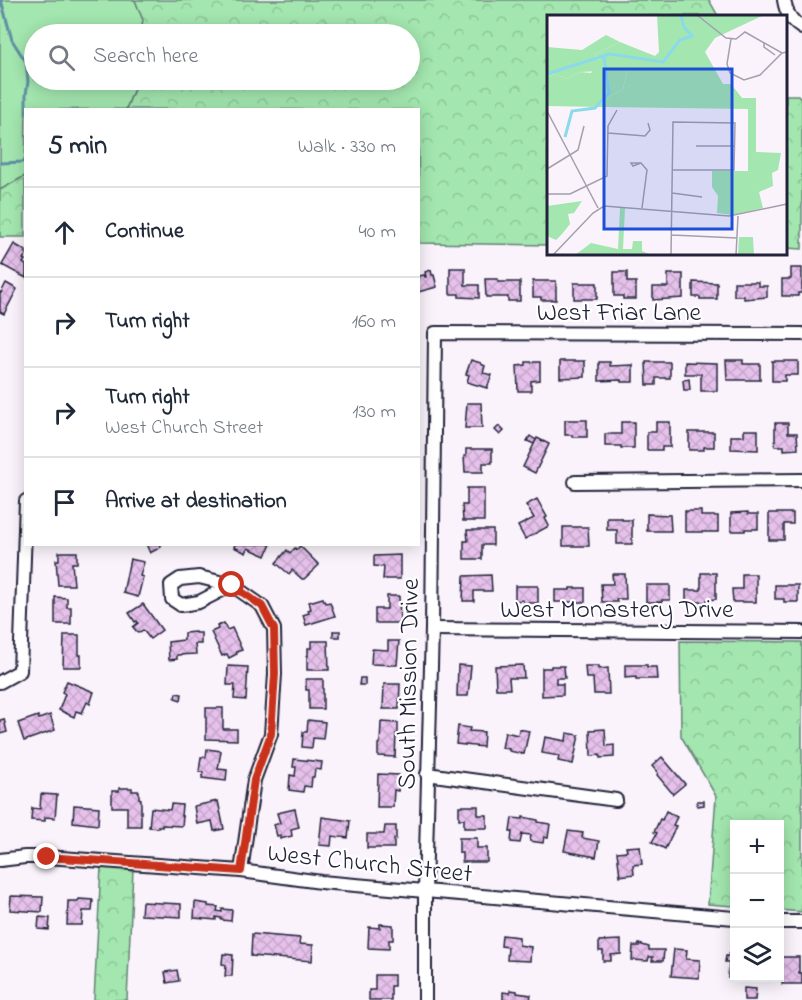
<!DOCTYPE html>
<html lang="en">
<head>
<meta charset="utf-8">
<style>
  :root { --surface:#fff; --page:#f6f6f7; --text:#1f2937; --muted:#747a83; --line:#e0e1e3 }
  body { margin:0; font-family:"Indie Flower",sans-serif; background:var(--page); color:var(--text) }
  .controls { position:absolute; right:18px; bottom:18px; display:grid; overflow:hidden; border-radius:0px; box-shadow:0 3px 15px #0003 }
  .controls button { width:54px; height:54px; display:grid; place-items:center; padding:0; border:0; border-bottom:2px solid var(--line); background:var(--surface); color:var(--text); font:30px sans-serif }
  .stop { position:absolute; width:18px; height:18px; margin:-14px; border:4px solid #c8321e; border-radius:50%; background:#fff }
  .stop.end { background:#c8321e; border-color:#fff; box-shadow:0 2px 6px #0008 }
  .list { margin:0; padding:0; list-style:none }
  h2 { display:flex; justify-content:space-between; align-items:center; height:78px; margin:0; padding:0 24px; font-size:26px }
  h2 small { font-size:20px; font-weight:400; color:var(--muted) }
  .list li { display:grid; grid-template-columns:39px 1fr auto; gap:18px; align-items:center; box-sizing:border-box; height:90px; padding:0 24px; border-top:2px solid var(--line) }
  .list b { display:block; font-size:22px; white-space:nowrap }
  .list p { margin:0; font-size:20px; white-space:nowrap; color:var(--muted) }
  .list em { font-size:20px; font-style:normal; color:var(--muted) }
  .icon { flex:none; width:33px; height:33px; fill:none; stroke:currentColor; stroke-width:2; stroke-linecap:round; stroke-linejoin:round }
  .map { position:relative; flex:none; width:802px; height:1000px; overflow:hidden }
  .search { position:absolute; background:var(--surface); box-shadow:0 3px 15px #0003; left:24px; top:24px; width:396px; height:66px; display:flex; align-items:center; gap:15px; box-sizing:border-box; padding:0 21px; border-radius:33px; color:var(--muted); font-size:22px }
  .panel { position:absolute; background:var(--surface); box-shadow:0 3px 15px #0003; left:24px; top:108px; width:396px; height:438px; border-radius:0px }
  .map>svg:first-child { display:block }
</style>
</head>
<body>
<div class="map">
<svg width="802" height="1000" viewBox="0 0 802 1000">
  <defs>
    <pattern id="forest-crowns" width="20" height="18" patternUnits="userSpaceOnUse" patternTransform="scale(1.5)"><rect width="20" height="18" fill="#a3e6af"/><path d="M2 6a3 3 0 1 1 6 0M12 15a3 3 0 1 1 6 0" fill="none" stroke="#8cc597"/></pattern>
    <pattern id="building-cross-hatch" width="8" height="8" patternUnits="userSpaceOnUse" patternTransform="scale(1.5)"><rect width="8" height="8" fill="#e6c1eb"/><path d="M0 0l8 8M0 8l8-8" fill="none" stroke="#c5a6ca"/></pattern>
  </defs>
  <rect width="100%" height="100%" fill="#faf3fb"/>
  <filter id="ink" filterUnits="userSpaceOnUse"><feTurbulence type="fractalNoise" baseFrequency=".0167" numOctaves="2"/><feDisplacementMap in="SourceGraphic" scale="12" xChannelSelector="R" yChannelSelector="G"/><feConvolveMatrix kernelMatrix="1 2 1 2 8 2 1 2 1" color-interpolation-filters="sRGB"/></filter>
  <g filter="url(#ink)">
    <polygon fill="#a3e6af" stroke="#628475" stroke-width="1.5" points="0,0 135,0 143,20 141,34 34,34 34,80 138,80 137,81 126,109 26,110 25,176 0,190"/>
    <g fill="url(#forest-crowns)" stroke="#628475" stroke-width="1.5">
      <polygon points="135,0 709,0 718,16 548,16 548,245 419,243 418,110 126,109 138,80 410,80 410,34 141,34 143,20"/>
      <polygon points="786,95 798,95 802,100 802,249 786,248"/>
      <polygon points="25,176 25,237 0,237 0,190"/>
      <polygon points="680,641 802,642 802,912 780,910 780,824 734,824 734,906 708,904 716,796 681,736"/>
      <polygon points="101,867 133,869 127,1000 94,1000"/>
    </g>
    <g fill="none" stroke-linecap="round" stroke-linejoin="round">
      <g stroke="#6190a4" stroke-width="3">
        <polyline points="1,0 12,40 26,62 28,82 26,94 26,114"/>
        <polyline points="0,163 23,162 26,159"/>
      </g>
    </g>
    <g fill="url(#building-cross-hatch)" stroke="#22223b" stroke-width="1.5">
      <polygon points="14,244 26,251 26,255 23,259 25,260 23,263 26,265 26,278 2,265"/>
      <polygon points="450,268 465,268 465,285 479,285 479,298 459,297 459,294 450,294"/>
      <polygon points="791,268 802,268 802,293 798,293 798,296 782,296 782,279 791,279"/>
      <polygon points="431,270 432,275 434,275 437,287 418,292 418,276 424,275 425,277 426,277 425,272"/>
      <polygon points="614,272 627,272 627,282 636,282 636,299 623,299 623,296 614,296"/>
      <polygon points="668,274 683,274 683,298 653,300 653,287 668,287"/>
      <polygon points="485,279 498,279 498,282 520,282 520,301 508,301 508,297 486,297"/>
      <polygon points="533,281 556,281 556,300 541,300 541,297 533,297"/>
      <polygon points="693,282 717,283 717,299 700,299 700,297 693,297"/>
      <polygon points="734,282 758,282 758,286 767,286 767,297 744,299 744,296 734,296"/>
      <polygon points="6,283 17,289 4,314 0,312 0,292 1,293"/>
      <rect x="574" y="283" width="23" height="16"/>
      <polygon points="471,360 481,363 481,364 485,366 483,373 492,375 487,388 467,382 469,375 466,374"/>
      <polygon points="726,360 743,360 743,364 760,364 760,380 727,380"/>
      <polygon points="560,361 585,361 585,377 560,378"/>
      <polygon points="772,361 798,361 798,375 785,375 785,381 772,381"/>
      <polygon points="526,362 540,362 540,380 531,381 531,391 518,391 517,366 526,365"/>
      <polygon points="599,362 610,362 610,366 633,365 633,382 621,382 621,380 599,381"/>
      <polygon points="646,362 670,362 670,378 656,378 656,385 647,385"/>
      <polygon points="685,362 717,363 717,391 701,391 701,374 685,374"/>
      <polygon points="689,379 690,390 684,390 683,380"/>
      <polygon points="467,403 481,403 482,428 465,428"/>
      <polygon points="565,420 587,420 587,437 572,437 572,435 565,435"/>
      <polygon points="621,422 634,422 634,448 621,448 621,446 605,446 605,434 621,434"/>
      <polygon points="656,422 670,422 670,447 662,447 662,450 647,450 647,432 656,432"/>
      <polygon points="775,423 788,423 788,433 797,433 798,449 784,450 784,446 775,446"/>
      <polygon points="499,426 504,431 500,435 495,430"/>
      <polygon points="744,430 758,430 758,450 731,449 731,436 744,436"/>
      <polygon points="689,432 714,432 714,447 704,447 704,450 689,450"/>
      <polygon points="530,436 536,440 534,444 527,441"/>
      <polygon points="537,438 549,444 535,473 523,467"/>
      <polygon points="466,449 492,449 492,463 483,463 483,472 465,472 464,456 466,456"/>
      <polygon points="467,488 484,488 484,521 463,521 462,505 467,505"/>
      <polygon points="537,499 547,517 545,518 549,526 525,539 518,526 534,518 526,505"/>
      <polygon points="685,511 701,511 701,516 718,516 718,532 685,532"/>
      <polygon points="748,512 748,514 758,514 758,529 745,529 745,531 731,531 731,513"/>
      <polygon points="769,513 793,513 793,524 784,524 784,540 769,540"/>
      <polygon points="647,514 670,515 671,531 647,531"/>
      <polygon points="607,518 622,518 622,520 632,520 632,544 617,544 617,530 607,530"/>
      <polygon points="563,527 588,527 589,546 563,546"/>
      <polygon points="467,530 493,530 493,545 482,545 482,559 464,559 464,541 468,541"/>
      <polygon points="146,544 162,544 160,546 161,547 150,553"/>
      <polygon points="235,544 271,544 266,556 248,548 246,553 234,547"/>
      <polygon points="300,546 319,565 304,579 302,579 292,570 289,574 276,563 287,550 290,553 295,548 296,550"/>
      <polygon points="59,552 77,552 77,563 72,563 74,585 58,585 56,560 59,560"/>
      <polygon points="400,555 400,579 383,579 384,567 374,566 374,556"/>
      <polygon points="130,559 144,562 140,576 143,577 138,597 123,593"/>
      <polygon points="701,573 716,573 716,599 707,600 707,602 686,602 686,590 701,590"/>
      <polygon points="612,574 625,574 626,599 616,599 617,602 602,602 601,584 613,584"/>
      <polygon points="742,574 756,574 756,602 733,602 732,589 742,589"/>
      <polygon points="491,575 492,591 474,591 474,601 463,601 464,576"/>
      <polygon points="646,585 670,585 670,600 662,600 662,602 646,602"/>
      <polygon points="775,585 798,585 798,602 784,602 784,599 775,599"/>
      <polygon points="515,586 538,586 538,603 523,603 523,600 515,601"/>
      <polygon points="570,588 585,588 585,602 555,602 555,590 570,590"/>
      <polygon points="387,596 399,596 400,623 375,623 375,609 387,609"/>
      <polygon points="55,597 67,598 67,607 71,607 71,624 55,624"/>
      <polygon points="323,598 325,603 330,602 335,616 306,625 303,615 309,613 308,610 311,609 309,602"/>
      <polygon points="143,604 162,630 150,639 143,630 138,633 133,627 138,623 137,621 135,622 129,613"/>
      <polygon points="224,623 227,630 232,628 242,650 236,652 237,654 229,658 227,654 222,656 211,632 218,629 217,626"/>
      <rect x="333" y="631" width="7" height="6"/>
      <polygon points="195,632 196,633 201,633 201,644 195,644 196,654 177,655 177,659 169,660 168,642 184,640 184,633"/>
      <polygon points="64,635 79,635 79,655 81,655 81,667 63,667"/>
      <polygon points="311,641 328,641 329,670 307,670 307,656 308,656 308,648 311,648"/>
      <polygon points="388,641 399,641 397,665 371,664 372,649 388,650"/>
      <polygon points="458,665 471,666 468,696 457,696"/>
      <polygon points="523,665 524,678 509,678 510,689 496,689 495,666"/>
      <polygon points="625,665 647,665 647,667 656,667 657,679 636,679 636,677 625,678"/>
      <polygon points="228,666 248,667 246,700 234,699 235,685 227,685"/>
      <polygon points="551,666 564,666 565,678 556,678 556,684 563,684 563,695 542,696 542,668 551,668"/>
      <polygon points="585,666 599,666 599,669 608,668 609,694 594,694 593,678 586,678"/>
      <polygon points="360,678 365,678 365,685 359,685"/>
      <polygon points="306,679 323,679 323,709 309,709 309,690 306,690"/>
      <polygon points="67,681 94,692 90,704 87,702 82,713 76,711 74,717 59,710 65,694 62,692"/>
      <polygon points="384,684 400,684 399,709 383,709"/>
      <polygon points="176,693 182,694 181,700 175,698"/>
      <polygon points="206,708 223,708 223,729 237,729 237,740 206,739"/>
      <polygon points="50,715 55,730 24,741 18,723 38,716 39,719"/>
      <polygon points="4,719 7,732 0,734 0,720"/>
      <polygon points="308,720 325,722 323,739 313,738 312,748 302,747 303,732 307,732"/>
      <polygon points="381,722 398,723 398,734 396,734 395,757 378,756 378,744 380,744"/>
      <polygon points="458,726 470,728 469,731 484,732 483,747 456,744"/>
      <polygon points="519,729 529,731 524,754 509,751 509,749 502,748 505,732 518,735"/>
      <polygon points="605,729 606,746 614,745 614,757 600,758 600,755 591,756 590,730"/>
      <polygon points="567,733 579,735 573,764 558,761 559,756 542,753 545,737 566,741"/>
      <polygon points="207,749 221,751 218,769 227,770 226,781 202,778 203,772 199,772 201,757 206,757"/>
      <polygon points="662,757 685,784 673,794 657,775 658,773 652,766"/>
      <polygon points="294,759 322,762 321,770 315,769 314,777 312,777 311,787 304,786 303,792 289,790 290,775 295,776 296,767 293,767"/>
      <polygon points="378,774 399,775 398,791 394,790 393,807 377,807"/>
      <polygon points="119,788 132,788 132,791 139,791 139,798 141,799 141,826 127,826 127,807 112,807 112,791 119,791"/>
      <polygon points="41,794 57,795 55,818 45,817 45,821 31,820 32,808 40,809"/>
      <polygon points="218,801 224,829 214,831 212,821 197,824 194,806"/>
      <polygon points="697,801 704,801 704,805 697,806"/>
      <polygon points="171,804 182,805 181,816 183,816 182,826 162,825 162,827 158,826 158,828 149,827 151,808 170,810"/>
      <polygon points="74,805 99,807 98,825 73,822"/>
      <polygon points="459,806 478,806 478,815 487,815 487,828 464,828 464,819 459,819"/>
      <polygon points="295,809 299,827 291,829 292,836 280,839 280,835 277,836 274,825 280,823 277,813"/>
      <polygon points="666,811 677,817 673,825 676,826 665,849 652,842 657,833 654,832 660,819 662,820"/>
      <polygon points="322,817 350,821 348,838 332,836 331,846 319,845"/>
      <polygon points="523,817 538,820 538,822 550,824 548,838 544,837 543,843 530,841 531,835 522,834 520,843 511,842 512,832 510,832 512,818 523,819"/>
      <polygon points="385,826 396,826 396,839 394,839 394,848 367,848 367,834 384,834"/>
      <polygon points="568,831 583,833 582,838 599,841 596,857 564,851"/>
      <polygon points="459,838 477,838 477,848 487,848 487,862 462,862 462,853 459,853"/>
      <polygon points="640,846 642,864 633,865 634,874 620,876 617,852 627,851 626,847"/>
      <polygon points="11,896 43,897 42,912 10,910"/>
      <polygon points="79,899 93,900 92,911 83,911 82,925 67,925 68,901 78,901"/>
      <polygon points="142,902 181,904 181,917 141,915"/>
      <polygon points="195,902 208,904 208,906 218,907 217,911 222,912 222,909 232,910 231,921 221,920 221,918 216,917 216,920 194,918"/>
      <polygon points="39,917 50,918 49,930 38,929"/>
      <polygon points="380,924 393,925 393,940 389,940 389,949 368,948 369,927 380,928"/>
      <polygon points="252,934 300,938 299,944 313,945 312,961 251,956"/>
      <polygon points="502,935 519,937 519,945 531,947 530,961 507,960 508,947 501,946"/>
      <polygon points="621,940 621,954 611,955 611,961 603,961 603,951 599,951 599,941"/>
      <polygon points="639,944 649,947 649,950 664,950 663,961 652,961 653,957 649,957 648,961 632,960 633,946 639,946"/>
      <polygon points="674,949 687,950 686,959 700,960 699,978 671,976"/>
      <polygon points="223,954 233,955 232,976 225,976 226,965 222,964"/>
      <polygon points="729,954 734,954 734,978 741,978 741,979 728,978 729,962 725,962 726,956 729,956"/>
      <polygon points="782,957 799,957 799,973 802,973 802,984 782,984"/>
      <polygon points="177,970 179,981 167,983 165,972"/>
      <polygon points="375,975 394,975 394,986 391,986 391,1000 369,1000 369,990 375,990"/>
      <polygon points="744,988 756,989 755,1000 744,1000"/>
      <polygon points="510,990 517,991 517,993 531,995 530,1000 503,1000 503,992 510,993"/>
    </g>
    <g fill="none" stroke-linecap="round" stroke-linejoin="round">
      <g stroke="#22223b" stroke-width="16">
        <g id="minor">
          <path d="M 784,0 C 786,13 791,21 802,28"/>
          <polyline points="575,482 802,480"/>
          <polyline points="232,585 199,602 181,605 172,599 171,585 180,579 199,577 232,585 262,606 274,629 275,674 271,734 254,780 241,871"/>
          <polyline points="432,629 802,632"/>
          <polyline points="0,682 20,671 26,501"/>
          <polyline points="427,774 616,800"/>
          <polyline points="0,860 25,857 47,857 241,871 321,882 734,918"/>
          <polyline points="780,922 802,922"/>
          <polyline points="425,1000 425,892 432,629 435,333 802,334"/>
        </g>
      </g>
      <use href="#minor" stroke="#fff" stroke-width="12"/>
    </g>
  </g>
  <g fill="none" stroke-linecap="round" stroke-linejoin="round" filter="url(#ink)">
    <polyline stroke="#c8321e" stroke-width="8" points="47,857 241,871 254,780 271,734 275,674 274,629 262,606 232,585"/>
  </g>
  <g text-anchor="middle" stroke-width="4.5" stroke-linejoin="round" paint-order="stroke">
    <g font-size="26" fill="#22223b" stroke="#fff">
      <text x="619" y="320">West Friar Lane</text>
      <text x="617" y="617">West Monastery Drive</text>
      <text transform="translate(407 684) rotate(-89)" y="9">South Mission Drive</text>
      <text transform="translate(370 862) rotate(6)" y="9">West Church Street</text>
    </g>
  </g>
  <g transform="translate(547 15)">
    <rect width="240" height="240" fill="#faf3fb"/>
    <path d="M 48,39 L 67,39 L 75,48 L 80,57 L 76,74 L 56,85 L 53,92 L 0,91 L 0,62 L 7,59 L 20,64 L 33,57 L 44,58 L 55,44 L 49,45 Z" fill="#a3e6af"/>
    <path d="M 110,0 L 217,0 L 168,23 L 158,37 L 176,69 L 184,69 L 195,83 L 209,83 L 209,137 L 234,138 L 231,155 L 225,158 L 226,171 L 212,177 L 216,193 L 185,200 L 170,198 L 171,181 L 165,172 L 165,156 L 201,156 L 201,94 L 53,92 L 56,85 L 76,74 L 80,57 L 67,39 L 48,39 L 73,27 L 108,41 L 112,37 ZM 35,186 L 27,198 L 21,199 L 23,209 L 15,219 L 9,225 L 0,221 L 0,191 ZM 73,193 L 78,193 L 76,234 L 85,234 L 86,226 L 95,226 L 95,236 L 104,240 L 28,240 L 44,228 L 71,234 ZM 192,222 L 206,222 L 207,240 L 191,240 Z" fill="#a3e6af"/>
    <path d="M 59,20 L 73,27 L 48,39 L 48,45 L 55,44 L 57,47 L 52,56 L 33,57 L 20,64 L 7,59 L 0,62 L 0,32 L 35,35 Z" fill="#a3e6af"/>
    <path fill="none" stroke="#8bdaea" stroke-width="3" d="M 0,59 L 62,39 L 116,47 L 133,25 L 145,21 L 137,12 L 134,0M 18,122 L 25,96 L 48,93 L 62,78 L 57,42"/>
    <path fill="none" stroke="#a49fae" stroke-width="1.5" d="M 150,0 L 179,23 L 189,24 L 198,17 L 235,38 L 240,37M 184,24 L 180,49 L 183,58 L 197,65 L 213,60 L 235,38M 217,27 L 217,32 L 228,40M 0,96 L 51,193M 61,118 L 98,121 L 103,115 L 101,108M 149,131 L 188,131M 94,148 L 86,151 L 84,148 L 94,148 L 100,155 L 95,193M 0,154 L 31,135 L 37,111M 125,178 L 155,182M 0,179 L 23,179 L 60,161 L 61,111 L 70,95M 125,220 L 190,223M 6,240 L 46,198 L 57,191 L 182,201 L 240,189M 124,240 L 126,107 L 188,108 L 187,155 L 126,155M 189,240 L 191,201"/>
    <path fill="#1d4ed8" fill-opacity="0.15" stroke="#1d4ed8" stroke-width="3" d="M 57,54 L 185,54 L 185,214 L 57,214 Z"/>
    <rect width="240" height="240" fill="none" stroke="#22223b" stroke-width="3"/>
  </g>
</svg>
<div class="controls">
<button>+</button>
<button>−</button>
<button><svg class="icon" aria-label="layers" viewBox="0 0 24 24"><path d="M12 4l9 5-9 5-9-5zM3 14l9 5 9-5"/></svg></button>
</div>
<div class="stop" style="left:232px;top:585px"></div>
<div class="stop end" style="left:47px;top:857px"></div>
<div class="search"><svg class="icon" aria-label="search" viewBox="0 0 24 24"><circle cx="10" cy="10" r="6"/><path d="M15 15l6 6"/></svg>Search here</div>
<section class="panel">
<h2>5 min<small>Walk · 330 m</small></h2>
<ul class="list">
<li><svg class="icon" aria-label="ahead" viewBox="0 0 24 24"><path d="M12 20V5M6 11l6-6 6 6"/></svg><div><b>Continue</b></div><em>40 m</em></li>
<li><svg class="icon" aria-label="right" viewBox="0 0 24 24"><path d="M7 20v-9h11M14 6l5 5-5 5"/></svg><div><b>Turn right</b></div><em>160 m</em></li>
<li><svg class="icon" aria-label="right" viewBox="0 0 24 24"><path d="M7 20v-9h11M14 6l5 5-5 5"/></svg><div><b>Turn right</b><p>West Church Street</p></div><em>130 m</em></li>
<li><svg class="icon" aria-label="arrive" viewBox="0 0 24 24"><path d="M6 21V4h12l-3 4 3 4H6"/></svg><div><b>Arrive at destination</b></div></li>
</ul>
</section>
</div>
</body>
</html>
